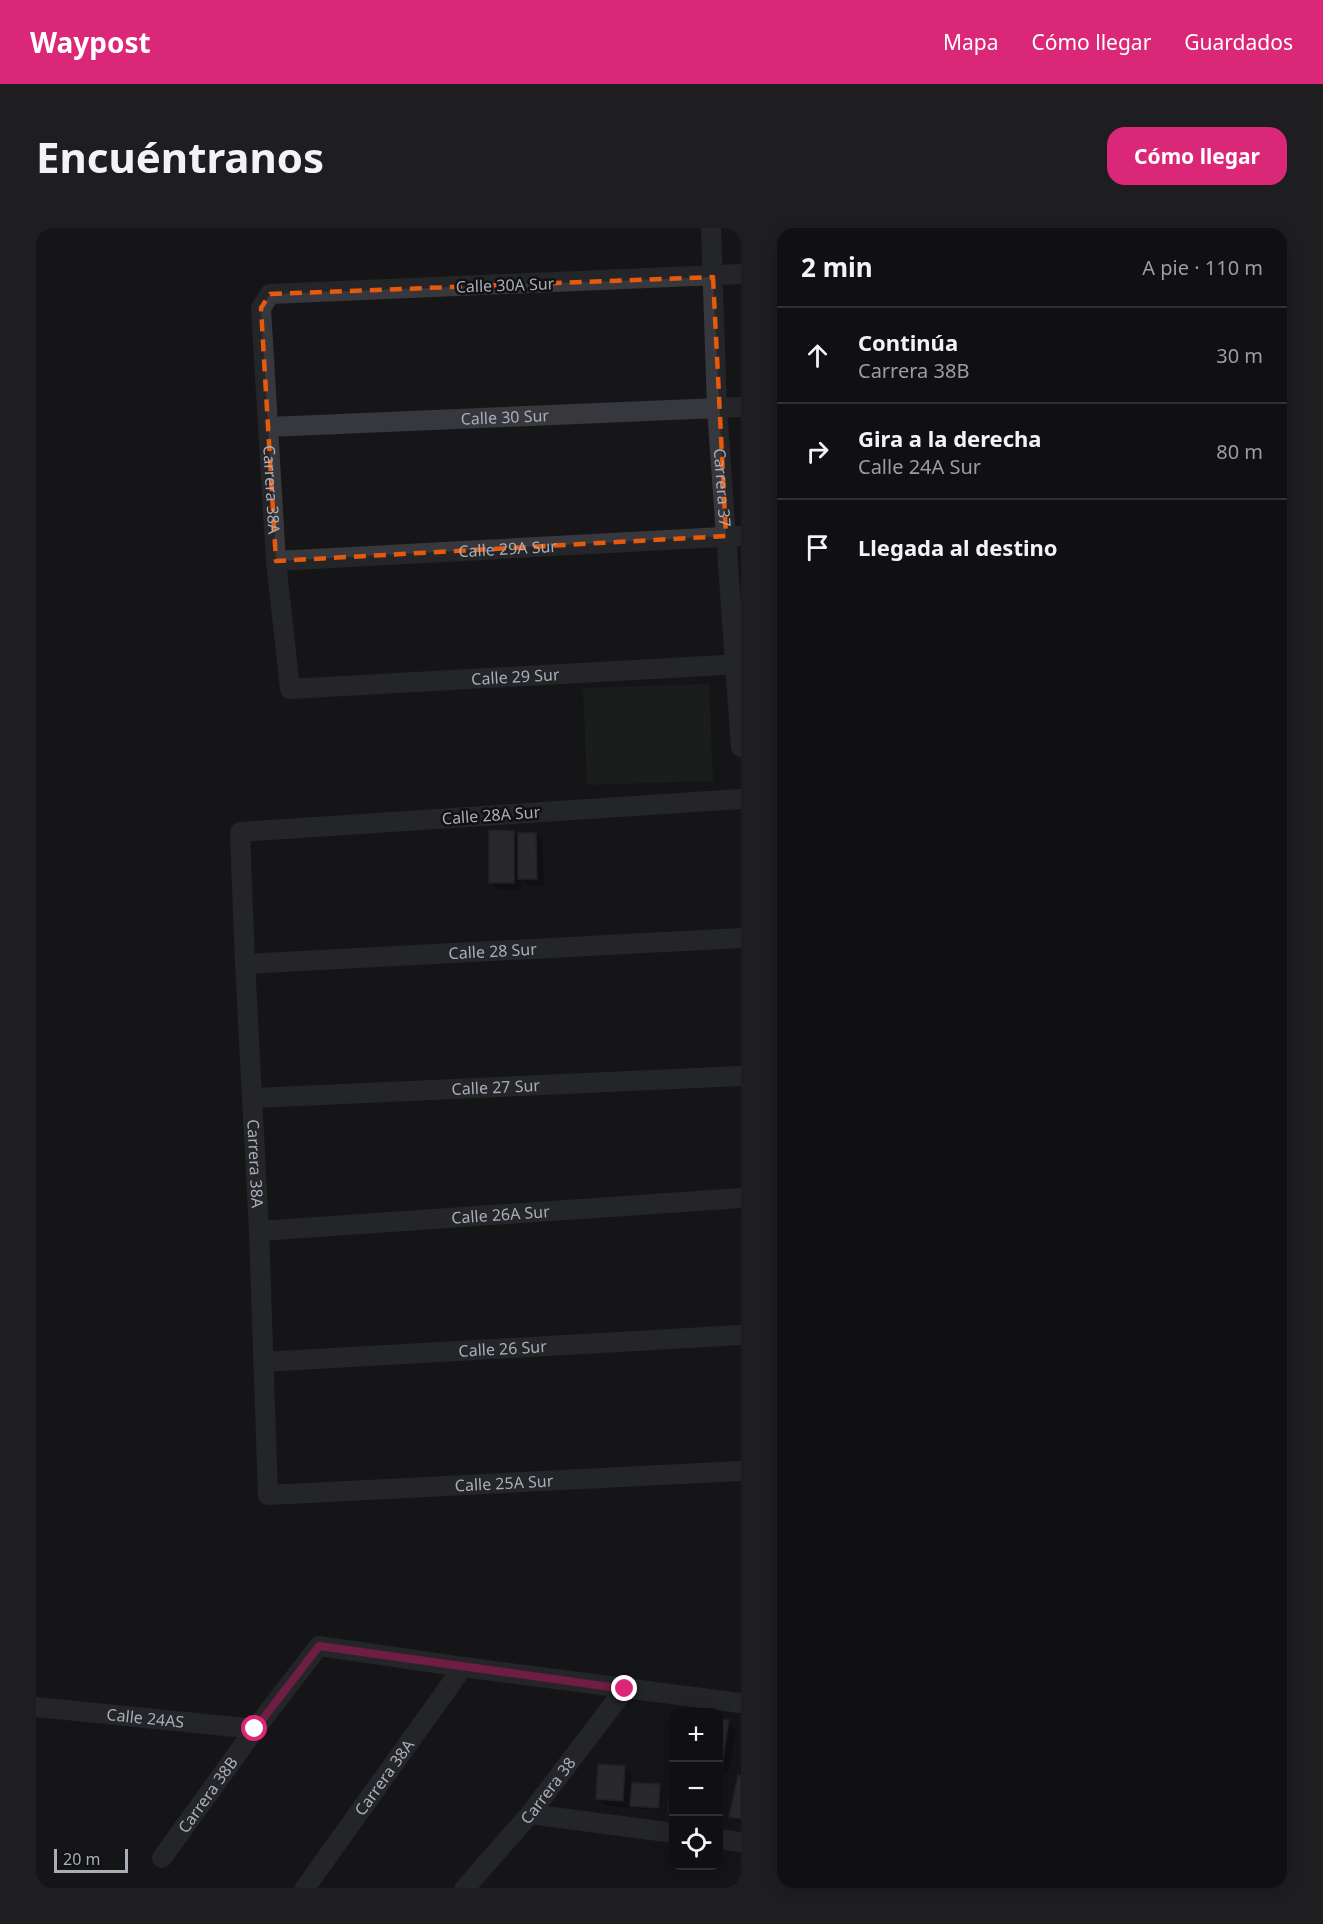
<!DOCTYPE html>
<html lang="es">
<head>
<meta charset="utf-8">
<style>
  :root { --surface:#101012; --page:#1e1e20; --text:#f1f3f6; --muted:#9c9d9f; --line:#303032; --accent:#db2777 }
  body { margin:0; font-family:"Noto Sans",sans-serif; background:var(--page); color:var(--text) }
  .controls { position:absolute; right:18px; bottom:18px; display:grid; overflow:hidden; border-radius:12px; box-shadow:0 3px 15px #0003 }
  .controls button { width:54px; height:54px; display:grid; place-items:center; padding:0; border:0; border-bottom:2px solid var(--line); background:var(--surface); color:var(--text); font:30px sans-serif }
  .scale { position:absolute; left:18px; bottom:15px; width:74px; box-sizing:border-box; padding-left:6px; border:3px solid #a8adb8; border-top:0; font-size:16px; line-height:21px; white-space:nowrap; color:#a8adb8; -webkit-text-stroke:4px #111113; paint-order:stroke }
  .stop { position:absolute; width:18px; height:18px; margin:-14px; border:4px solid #db2777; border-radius:50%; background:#fff }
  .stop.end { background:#db2777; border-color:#fff; box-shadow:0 2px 6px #0008 }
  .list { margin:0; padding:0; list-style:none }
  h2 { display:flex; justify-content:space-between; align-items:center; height:78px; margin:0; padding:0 24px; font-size:26px }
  h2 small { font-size:20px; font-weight:400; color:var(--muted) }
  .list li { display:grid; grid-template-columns:39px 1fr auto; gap:18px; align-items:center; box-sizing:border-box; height:96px; padding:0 24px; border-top:2px solid var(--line) }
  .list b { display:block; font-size:22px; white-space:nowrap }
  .list p { margin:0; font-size:20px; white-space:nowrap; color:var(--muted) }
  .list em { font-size:20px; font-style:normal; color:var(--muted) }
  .icon { flex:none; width:33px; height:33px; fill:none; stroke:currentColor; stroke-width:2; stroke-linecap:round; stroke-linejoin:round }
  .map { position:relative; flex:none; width:705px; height:1660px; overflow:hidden; border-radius:18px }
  header { display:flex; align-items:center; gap:36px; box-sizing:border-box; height:84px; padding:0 30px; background:var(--accent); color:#fff }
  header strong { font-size:28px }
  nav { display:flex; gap:33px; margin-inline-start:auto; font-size:21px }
  .intro { display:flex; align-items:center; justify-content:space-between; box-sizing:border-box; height:144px; padding:0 36px }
  h1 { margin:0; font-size:42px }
  .button { padding:15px 27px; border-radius:18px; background:var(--accent); color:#fff; font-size:21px; font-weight:700 }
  main { display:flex; gap:36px; padding:0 36px }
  aside { flex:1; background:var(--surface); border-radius:18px; box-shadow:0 3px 15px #0003 }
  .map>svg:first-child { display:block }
</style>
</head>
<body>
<header>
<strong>Waypost</strong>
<nav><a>Mapa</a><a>Cómo llegar</a><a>Guardados</a></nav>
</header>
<div class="intro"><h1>Encuéntranos</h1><a class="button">Cómo llegar</a></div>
<main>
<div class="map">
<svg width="705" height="1660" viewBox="0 0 705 1660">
  <rect width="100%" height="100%" fill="#161618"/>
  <polygon fill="#1e261f" points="673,456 677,553 551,557 547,460"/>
  <g fill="#0007">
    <polygon points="478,604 483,610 500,606 507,614 508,658 491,658 485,652 485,662 462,662 455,654"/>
    <polygon points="682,1492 692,1494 700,1501 693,1544 682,1543"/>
    <polygon points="589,1540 596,1547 596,1556 623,1558 627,1561 625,1582 599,1581 594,1576 594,1580 569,1578 561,1570"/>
    <polygon points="705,1549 705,1596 695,1588"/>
  </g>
  <g fill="#404145" stroke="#303034" stroke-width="1.5">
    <polygon points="453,602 478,603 478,655 453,655"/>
    <polygon points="482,605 500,605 501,651 482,651"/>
    <polygon points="682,1491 693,1492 686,1538 682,1537"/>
    <polygon points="562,1536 589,1538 587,1573 560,1571"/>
    <polygon points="636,1537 638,1538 638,1586 632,1585"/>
    <polygon points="702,1547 705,1548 705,1591 693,1589"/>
    <polygon points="596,1555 624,1556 623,1580 594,1578"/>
  </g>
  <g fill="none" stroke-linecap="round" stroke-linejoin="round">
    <g stroke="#37383d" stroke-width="20">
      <path id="s1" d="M 675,0 L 681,181 L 705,519"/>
      <path id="s2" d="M 705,46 L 234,66 L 225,80 L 240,333 L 254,461 L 705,436"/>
      <path id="s3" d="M 233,199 L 705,179"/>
      <path id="s4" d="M 240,333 L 705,308"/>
      <path id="s5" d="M 705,571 L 204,604 L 209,736 L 223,1003 L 232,1267 L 705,1243"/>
      <path id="s6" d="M 209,736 L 705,710"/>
      <path id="s7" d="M 216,870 L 705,848"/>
      <path id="s8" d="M 223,1003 L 705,970"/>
      <path id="s9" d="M 227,1134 L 705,1107"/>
      <path id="s10" d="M 0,1479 L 219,1501"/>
      <polyline points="494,1586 638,1605"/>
      <polyline points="682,1611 705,1614"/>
      <path id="s11" d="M 126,1630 L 219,1501 L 283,1418 L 427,1439 L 705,1475"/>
      <path id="s12" d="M 269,1660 L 427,1439"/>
      <path id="s13" d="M 429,1660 L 494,1586 L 589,1461"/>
    </g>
  </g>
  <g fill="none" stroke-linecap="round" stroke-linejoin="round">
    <polyline stroke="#db2777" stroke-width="8" points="219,1501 283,1418 589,1461"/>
  </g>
  <path d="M0 0H705V1660H0ZM 677,49 L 690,308 L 240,333 L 225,80 L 234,66 Z" fill="#161618" fill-opacity=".55" fill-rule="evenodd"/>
  <path fill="none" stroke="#e8590c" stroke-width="4.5" stroke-dasharray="12 8" stroke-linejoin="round" d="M 677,49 L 690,308 L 240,333 L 225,80 L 234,66 Z"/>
  <g text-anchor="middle" stroke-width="5" stroke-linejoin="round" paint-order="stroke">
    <g font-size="16" fill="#a8adb8" stroke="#111113">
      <text transform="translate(469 57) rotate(-2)" y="6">Calle 30A Sur</text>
      <text dy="6" stroke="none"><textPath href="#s3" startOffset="236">Calle 30 Sur</textPath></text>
      <text dy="6" stroke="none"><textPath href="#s1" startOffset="260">Carrera 37</textPath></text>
      <text dy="6" stroke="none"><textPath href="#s2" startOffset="670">Carrera 38A</textPath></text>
      <text dy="6" stroke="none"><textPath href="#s4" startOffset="232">Calle 29A Sur</textPath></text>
      <text dy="6" stroke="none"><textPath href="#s2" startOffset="1096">Calle 29 Sur</textPath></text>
      <text transform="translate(455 587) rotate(-4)" y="6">Calle 28A Sur</text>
      <text dy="6" stroke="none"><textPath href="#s6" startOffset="248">Calle 28 Sur</textPath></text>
      <text dy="6" stroke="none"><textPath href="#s7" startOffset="244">Calle 27 Sur</textPath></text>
      <text dy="6" stroke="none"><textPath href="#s5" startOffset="834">Carrera 38A</textPath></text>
      <text dy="6" stroke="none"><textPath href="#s8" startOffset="242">Calle 26A Sur</textPath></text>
      <text dy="6" stroke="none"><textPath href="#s9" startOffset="240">Calle 26 Sur</textPath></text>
      <text dy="6" stroke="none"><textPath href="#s5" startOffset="1402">Calle 25A Sur</textPath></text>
      <text dy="6" stroke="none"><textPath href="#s10" startOffset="110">Calle 24AS</textPath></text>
      <text dy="6" stroke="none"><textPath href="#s12" startOffset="136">Carrera 38A</textPath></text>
      <text dy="6" stroke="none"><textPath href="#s13" startOffset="128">Carrera 38</textPath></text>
      <text dy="6" stroke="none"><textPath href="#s11" startOffset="78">Carrera 38B</textPath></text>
    </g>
  </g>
</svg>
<div class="controls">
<button>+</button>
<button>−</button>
<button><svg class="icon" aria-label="locate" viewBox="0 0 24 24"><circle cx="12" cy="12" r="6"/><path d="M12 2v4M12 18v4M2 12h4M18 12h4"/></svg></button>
</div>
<div class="scale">20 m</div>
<div class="stop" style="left:219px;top:1501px"></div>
<div class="stop end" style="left:589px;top:1461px"></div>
</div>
<aside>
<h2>2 min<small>A pie · 110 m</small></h2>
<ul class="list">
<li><svg class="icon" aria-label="ahead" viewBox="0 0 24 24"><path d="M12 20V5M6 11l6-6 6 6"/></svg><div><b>Continúa</b><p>Carrera 38B</p></div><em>30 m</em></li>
<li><svg class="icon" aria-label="right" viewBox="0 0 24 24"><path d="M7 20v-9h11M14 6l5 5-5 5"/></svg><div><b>Gira a la derecha</b><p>Calle 24A Sur</p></div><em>80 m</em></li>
<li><svg class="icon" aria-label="arrive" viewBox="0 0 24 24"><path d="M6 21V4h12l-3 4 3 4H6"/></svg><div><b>Llegada al destino</b></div></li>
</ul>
</aside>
</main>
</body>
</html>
